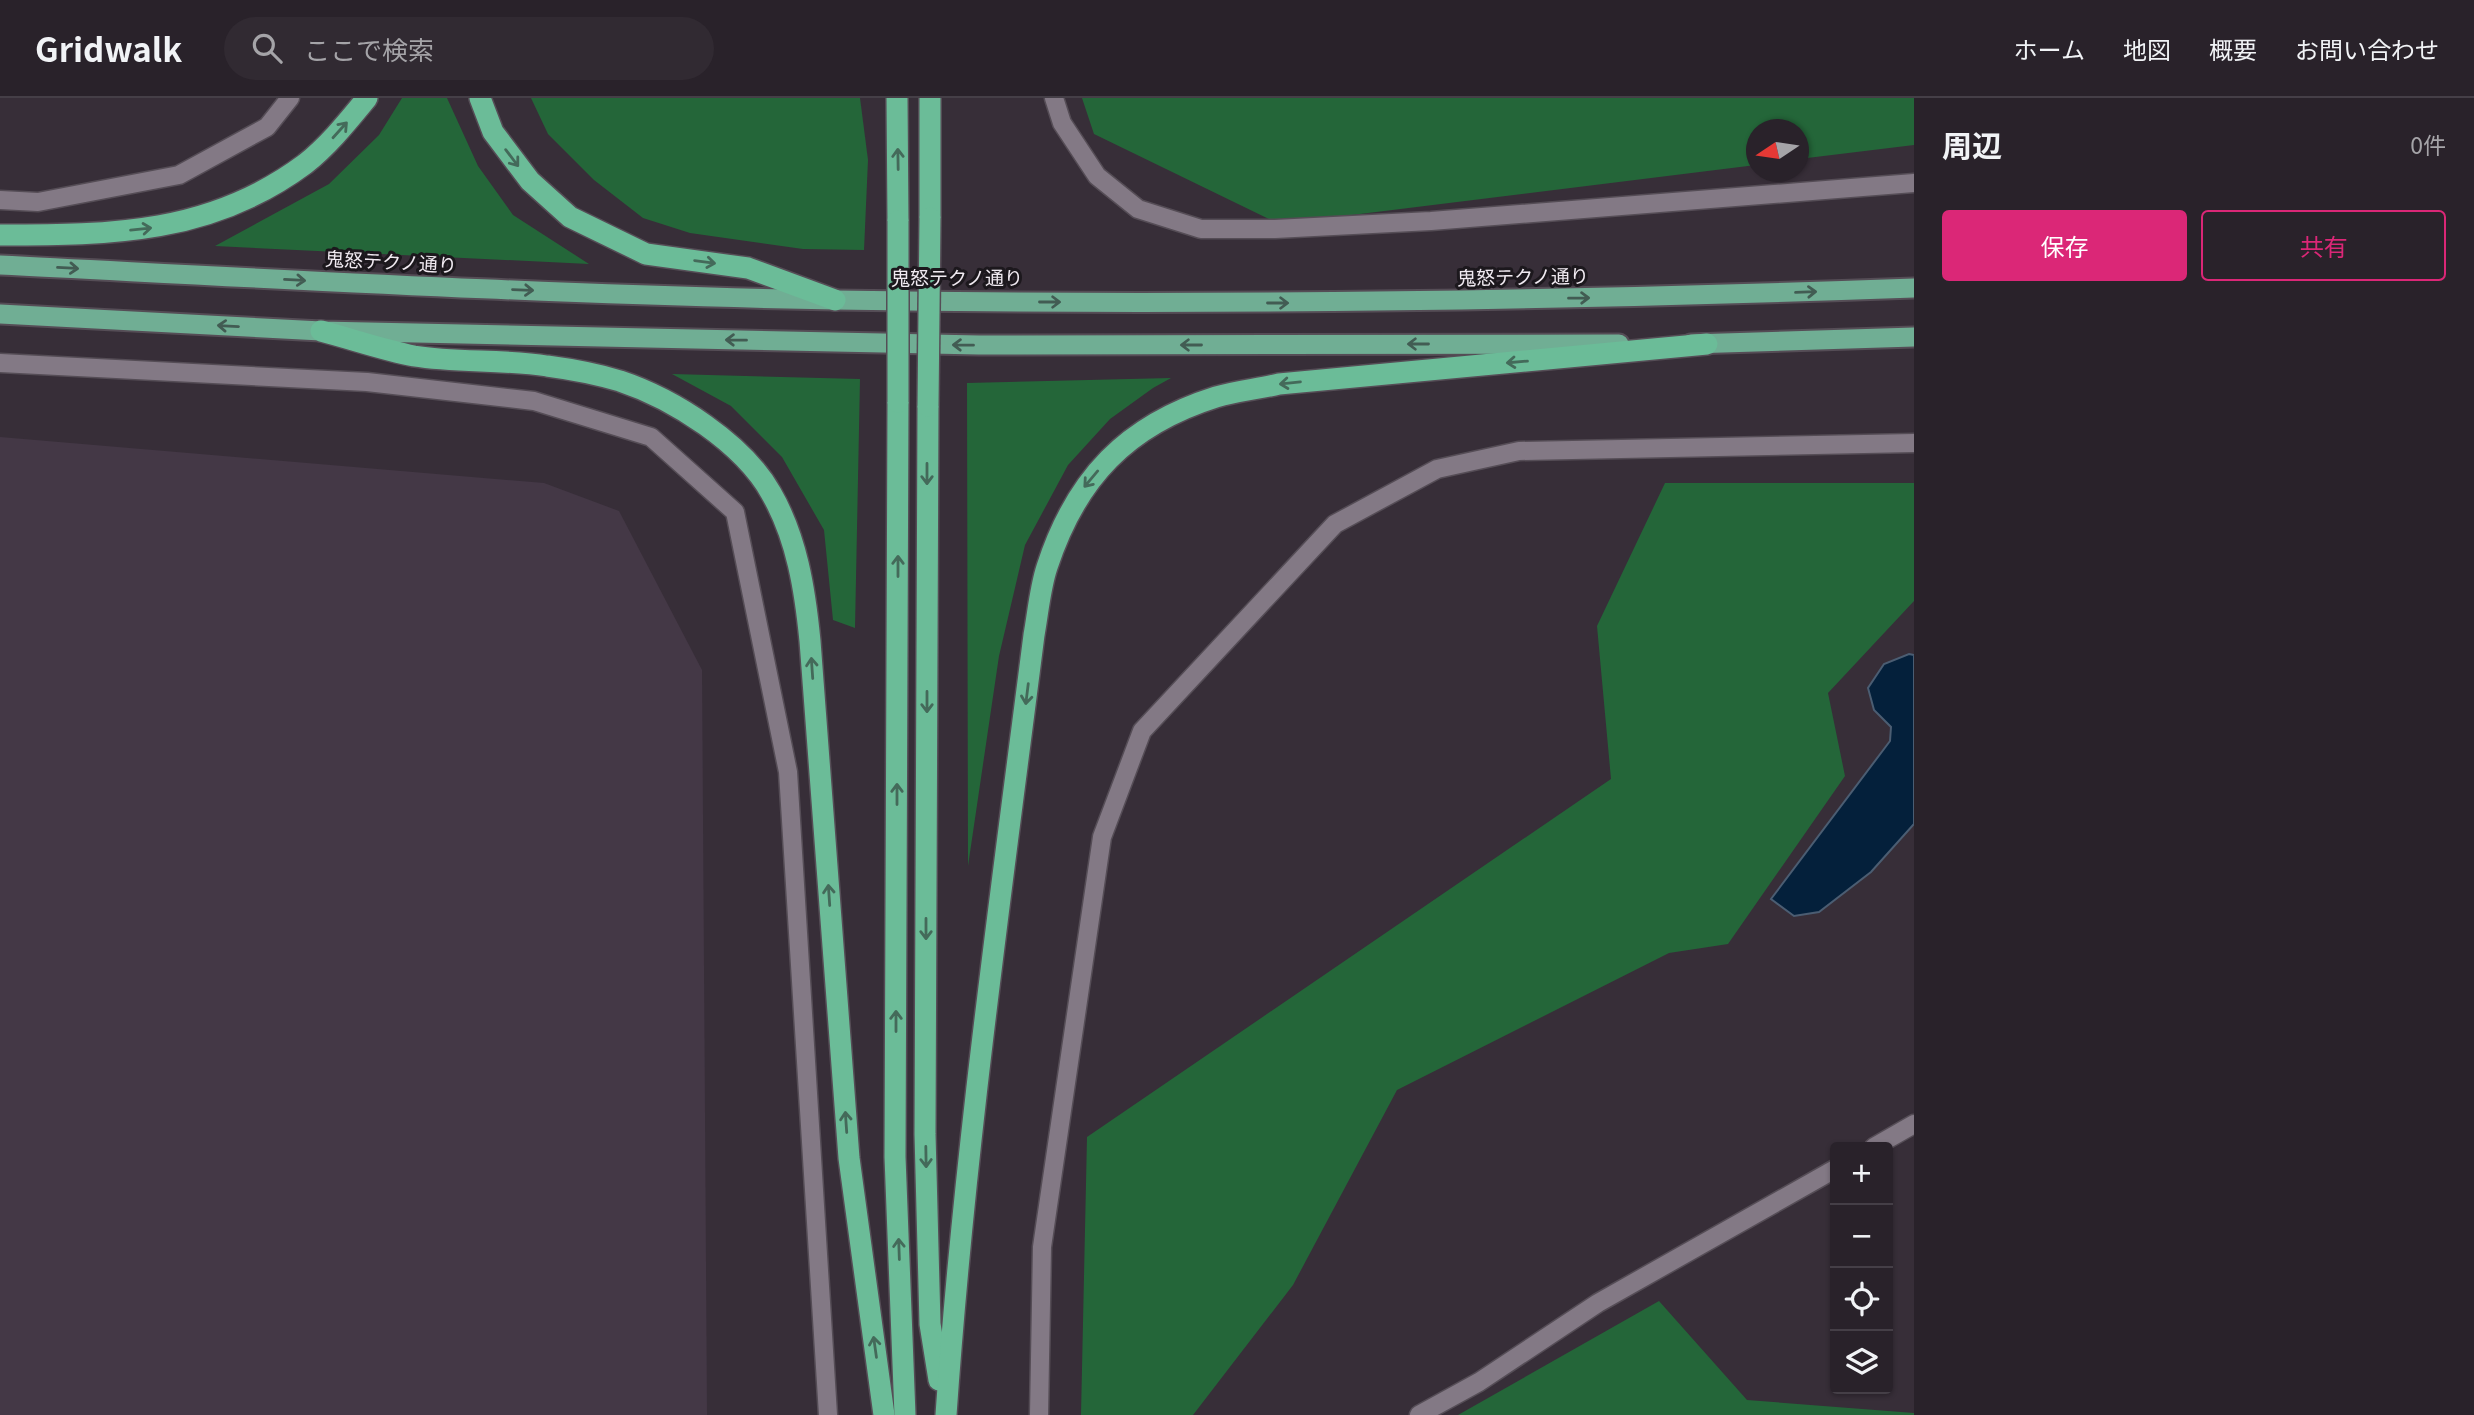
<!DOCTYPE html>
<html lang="ja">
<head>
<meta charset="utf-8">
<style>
  :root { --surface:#29222a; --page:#312a32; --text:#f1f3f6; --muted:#a5a4a8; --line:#453f47; --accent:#db2777 }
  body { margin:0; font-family:Georgia,"Noto Sans JP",serif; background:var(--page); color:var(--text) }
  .controls { position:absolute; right:21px; bottom:21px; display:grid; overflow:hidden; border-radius:7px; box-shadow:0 2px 5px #0004 }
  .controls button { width:63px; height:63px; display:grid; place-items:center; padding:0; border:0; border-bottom:2px solid var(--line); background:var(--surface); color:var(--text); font:35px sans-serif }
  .compass { position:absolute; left:1746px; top:21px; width:63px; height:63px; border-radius:50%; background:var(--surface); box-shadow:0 2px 5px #0004; rotate:257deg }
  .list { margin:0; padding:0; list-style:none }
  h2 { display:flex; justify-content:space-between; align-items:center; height:91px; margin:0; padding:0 28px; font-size:30px }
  h2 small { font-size:23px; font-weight:400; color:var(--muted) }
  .actions { display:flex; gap:14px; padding:21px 28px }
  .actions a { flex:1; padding:16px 0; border:2px solid var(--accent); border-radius:7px; text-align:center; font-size:24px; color:var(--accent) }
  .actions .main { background:var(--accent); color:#fff }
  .icon { flex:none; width:38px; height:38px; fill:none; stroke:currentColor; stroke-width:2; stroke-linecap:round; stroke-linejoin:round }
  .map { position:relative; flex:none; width:1914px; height:1317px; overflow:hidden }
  header { display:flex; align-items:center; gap:42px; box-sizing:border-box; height:98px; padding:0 35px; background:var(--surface); border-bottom:2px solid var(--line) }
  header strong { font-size:33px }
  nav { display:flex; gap:38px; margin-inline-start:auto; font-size:24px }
  .search { width:490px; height:63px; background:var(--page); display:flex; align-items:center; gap:18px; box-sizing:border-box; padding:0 24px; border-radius:38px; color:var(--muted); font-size:26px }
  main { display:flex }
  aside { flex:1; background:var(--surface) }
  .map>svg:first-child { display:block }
</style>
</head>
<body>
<header>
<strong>Gridwalk</strong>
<div class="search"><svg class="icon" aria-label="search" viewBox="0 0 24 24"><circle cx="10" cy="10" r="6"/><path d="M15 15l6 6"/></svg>ここで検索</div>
<nav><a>ホーム</a><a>地図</a><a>概要</a><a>お問い合わせ</a></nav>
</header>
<main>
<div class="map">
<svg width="1914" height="1317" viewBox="0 0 1914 1317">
  <rect width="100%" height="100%" fill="#372e38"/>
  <polygon fill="#443846" points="0,339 544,385 619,413 702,572 707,1317 0,1317"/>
  <g fill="#246639">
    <polygon points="402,0 447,0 478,68 513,117 589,166 215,148 329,86 379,37"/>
    <polygon points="531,0 860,0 868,62 864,152 803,151 690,135 643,120 594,82 548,36"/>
    <polygon points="1082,0 1914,0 1914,47 1799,61 1798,32 1756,32 1756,67 1279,126 1094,36"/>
    <polygon points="672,276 860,281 855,530 833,522 824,432 782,359 731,308"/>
    <polygon points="1171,280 1153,290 1110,321 1068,367 1025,447 999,558 968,768 967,285"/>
    <polygon points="1665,385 1914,385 1914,503 1828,595 1845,678 1728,846 1669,855 1397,992 1293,1187 1193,1317 1081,1317 1087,1039 1611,681 1597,528"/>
    <polygon points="1659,1203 1747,1302 1914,1315 1914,1317 1458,1317"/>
  </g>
  <polygon fill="#04203b" stroke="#4b5d72" stroke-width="2" points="1909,556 1914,557 1914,726 1871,774 1819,814 1794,818 1771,801 1890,643 1891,629 1874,612 1868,590 1884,566"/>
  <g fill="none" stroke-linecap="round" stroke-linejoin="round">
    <g stroke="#554d56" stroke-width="21">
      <g id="minor">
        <polyline points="1054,0 1062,25 1097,78 1138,111 1201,131 1275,131 1431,123 1914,85"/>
        <polyline points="0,102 38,104 179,77 267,29 290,0"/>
        <polyline points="0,265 367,284 534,303 651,339 735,414 788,674 828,1317"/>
        <polyline points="1874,1049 1914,1026"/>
        <polyline points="1039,1317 1042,1149 1102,739 1142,633 1335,426 1437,371 1519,353 1914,345"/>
        <polyline points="1419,1317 1479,1284 1598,1205 1835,1071"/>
      </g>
    </g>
    <g stroke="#554d56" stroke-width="23">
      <g id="trunk">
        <path d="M 0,167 C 279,181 557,197 836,202 C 1196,208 1555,203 1914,190"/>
        <polyline points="0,216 321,233 979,247 1619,246"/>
        <polyline points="1691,246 1914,239"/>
      </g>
    </g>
    <g stroke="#554d56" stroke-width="24">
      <g id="motorway">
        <polyline points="480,0 493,34 530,83 570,119 646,156 748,170 835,202"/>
        <polyline points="897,0 898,123"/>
        <polyline points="930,0 930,120"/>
        <path d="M 0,137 C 112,137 211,136 305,66 C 329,47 348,23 367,0"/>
        <path d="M 321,233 C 352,241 383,252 414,258 C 457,265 503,261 547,268 C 570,271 597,276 620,283 C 674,301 743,345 771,395 C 797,440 805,492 810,543 L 849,1060 L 884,1317"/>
        <polyline points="898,304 895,1059 905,1317"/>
        <polyline points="928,308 925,1036 930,1226 939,1282"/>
        <path d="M 946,1317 C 964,1056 1001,796 1034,537 C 1038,515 1040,490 1047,469 C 1076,380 1127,327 1216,299 C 1236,293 1258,291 1279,286 L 1707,246"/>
      </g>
    </g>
    <use href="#minor" stroke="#837985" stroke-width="18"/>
    <use href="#trunk" stroke="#70ae94" stroke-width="19"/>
    <use href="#motorway" stroke="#6bbc98" stroke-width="21"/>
    <g stroke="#554d56" stroke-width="24" stroke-linecap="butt">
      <g id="motorway-bridge">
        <polyline points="898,304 898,123"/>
        <polyline points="928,308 930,120"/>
      </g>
    </g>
    <use href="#motorway-bridge" stroke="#6bbc98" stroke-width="21"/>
  </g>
  <defs><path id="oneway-shaft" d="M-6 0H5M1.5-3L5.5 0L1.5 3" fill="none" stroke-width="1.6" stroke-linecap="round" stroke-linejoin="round" transform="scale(1.75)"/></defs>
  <g stroke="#446a5a">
    <use href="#oneway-shaft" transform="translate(340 32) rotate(-48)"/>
    <use href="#oneway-shaft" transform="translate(512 60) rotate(53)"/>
    <use href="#oneway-shaft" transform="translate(898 61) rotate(-91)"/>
    <use href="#oneway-shaft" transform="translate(141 131) rotate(-6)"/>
    <use href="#oneway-shaft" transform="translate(705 164) rotate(8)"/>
    <use href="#oneway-shaft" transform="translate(1517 264) rotate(175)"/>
    <use href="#oneway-shaft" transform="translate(1290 285) rotate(174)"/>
    <use href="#oneway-shaft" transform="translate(927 376) rotate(90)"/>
    <use href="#oneway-shaft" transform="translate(1091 381) rotate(130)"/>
    <use href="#oneway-shaft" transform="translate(898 468) rotate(-90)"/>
    <use href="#oneway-shaft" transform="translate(812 570) rotate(-94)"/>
    <use href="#oneway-shaft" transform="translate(1027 596) rotate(97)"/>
    <use href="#oneway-shaft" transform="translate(927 604) rotate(90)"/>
    <use href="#oneway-shaft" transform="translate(897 696) rotate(-90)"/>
    <use href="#oneway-shaft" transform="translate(829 797) rotate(-94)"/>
    <use href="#oneway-shaft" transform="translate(926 831) rotate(90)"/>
    <use href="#oneway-shaft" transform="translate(896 923) rotate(-90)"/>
    <use href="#oneway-shaft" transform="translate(846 1024) rotate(-94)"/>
    <use href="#oneway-shaft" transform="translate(926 1059) rotate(89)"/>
    <use href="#oneway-shaft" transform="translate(899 1151) rotate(-92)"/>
    <use href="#oneway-shaft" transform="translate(875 1249) rotate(-98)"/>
  </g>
  <g stroke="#425c53">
    <use href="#oneway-shaft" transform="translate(68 170) rotate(3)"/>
    <use href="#oneway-shaft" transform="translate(295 182) rotate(3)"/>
    <use href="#oneway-shaft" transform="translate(523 192) rotate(2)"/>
    <use href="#oneway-shaft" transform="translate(1806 194) rotate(-2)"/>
    <use href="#oneway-shaft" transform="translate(1579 200) rotate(-1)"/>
    <use href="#oneway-shaft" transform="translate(1050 204)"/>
    <use href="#oneway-shaft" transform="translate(1278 205)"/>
    <use href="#oneway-shaft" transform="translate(228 228) rotate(-177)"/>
    <use href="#oneway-shaft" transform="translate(736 242) rotate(-179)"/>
    <use href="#oneway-shaft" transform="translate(1418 246) rotate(180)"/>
    <use href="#oneway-shaft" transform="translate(963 247) rotate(-179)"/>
    <use href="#oneway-shaft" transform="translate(1191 247) rotate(180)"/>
  </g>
  <g text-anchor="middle" stroke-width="6" stroke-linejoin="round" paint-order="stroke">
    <g font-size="19" fill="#f0eaf1" stroke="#1c181d">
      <text transform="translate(391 164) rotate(3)" y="7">鬼怒テクノ通り</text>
      <text transform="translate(1523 179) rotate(-1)" y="7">鬼怒テクノ通り</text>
      <text x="957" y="187">鬼怒テクノ通り</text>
    </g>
  </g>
</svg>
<div class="controls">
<button>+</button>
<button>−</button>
<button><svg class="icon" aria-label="locate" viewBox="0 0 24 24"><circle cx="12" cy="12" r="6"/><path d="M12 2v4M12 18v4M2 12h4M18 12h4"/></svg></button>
<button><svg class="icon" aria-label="layers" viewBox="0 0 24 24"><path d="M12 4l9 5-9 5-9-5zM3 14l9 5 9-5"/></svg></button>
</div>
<svg class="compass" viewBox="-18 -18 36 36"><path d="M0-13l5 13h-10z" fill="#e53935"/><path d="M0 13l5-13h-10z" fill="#a5a4a8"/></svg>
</div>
<aside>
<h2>周辺<small>0件</small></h2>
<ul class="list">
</ul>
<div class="actions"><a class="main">保存</a><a>共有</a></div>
</aside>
</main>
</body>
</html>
